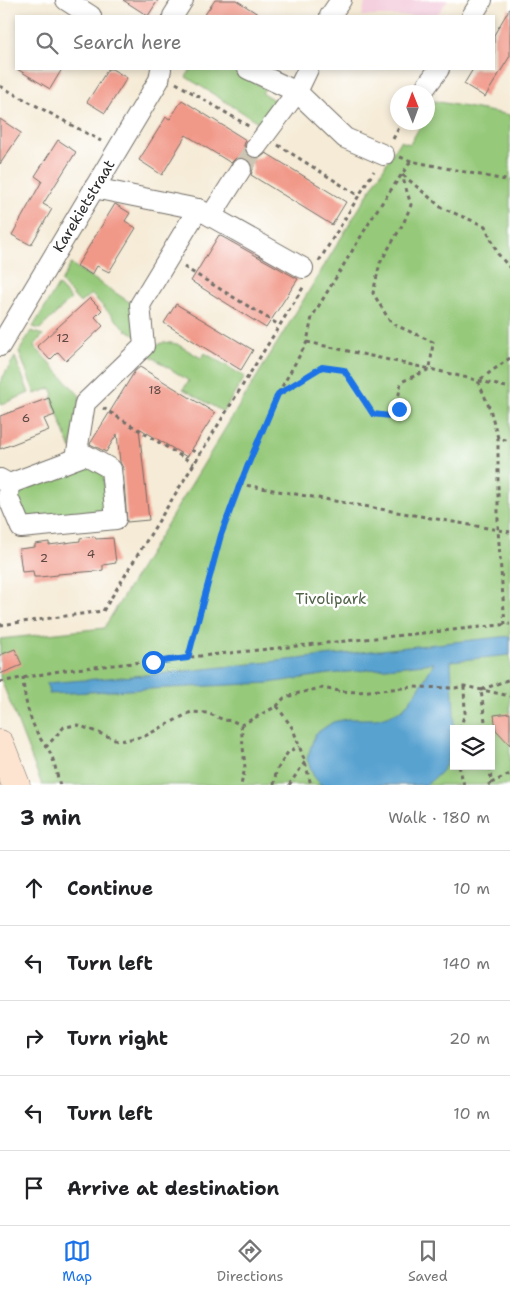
<!DOCTYPE html>
<html lang="en">
<head>
<meta charset="utf-8">
<style>
  :root { --surface:#fff; --page:#f2f2f2; --text:#202124; --muted:#757577; --line:#e0e0e0; --accent:#1a73e8 }
  body { margin:0; font-family:"Shantell Sans",sans-serif; background:var(--page); color:var(--text) }
  .controls { position:absolute; right:15px; bottom:15px; display:grid; overflow:hidden; border-radius:0px; box-shadow:0 2px 8px #0003 }
  .controls button { width:45px; height:45px; display:grid; place-items:center; padding:0; border:0; border-bottom:1px solid var(--line); background:var(--surface); color:var(--text); font:25px sans-serif }
  .compass { position:absolute; left:390px; top:85px; width:45px; height:45px; border-radius:50%; background:var(--surface); box-shadow:0 2px 8px #0003; rotate:359deg }
  .stop { position:absolute; width:15px; height:15px; margin:-11px; border:4px solid #1a73e8; border-radius:50%; background:#fff }
  .stop.end { background:#1a73e8; border-color:#fff; box-shadow:0 1px 5px #0008 }
  .list { margin:0; padding:0; list-style:none }
  h2 { display:flex; justify-content:space-between; align-items:center; height:65px; margin:0; padding:0 20px; font-size:21px }
  h2 small { font-size:16px; font-weight:400; color:var(--muted) }
  .list li { display:grid; grid-template-columns:32px 1fr auto; gap:15px; align-items:center; box-sizing:border-box; height:75px; padding:0 20px; border-top:1px solid var(--line) }
  .list b { display:block; font-size:19px; white-space:nowrap }
  .list em { font-size:16px; font-style:normal; color:var(--muted) }
  .icon { flex:none; width:28px; height:28px; fill:none; stroke:currentColor; stroke-width:2; stroke-linecap:round; stroke-linejoin:round }
  .map { position:relative; flex:none; width:510px; height:785px; overflow:hidden }
  .search { position:absolute; background:var(--surface); box-shadow:0 2px 8px #0003; left:15px; right:15px; top:15px; height:55px; display:flex; align-items:center; gap:12px; box-sizing:border-box; padding:0 18px; border-radius:0px; color:var(--muted); font-size:19px }
  .sheet { height:440px; background:var(--surface) }
  nav { display:flex; justify-content:space-around; align-items:center; box-sizing:border-box; height:70px; border-top:1px solid var(--line); background:var(--surface); font-size:14px; color:var(--muted) }
  nav a { display:grid; justify-items:center; gap:2px }
  nav .on { color:var(--accent) }
  .map>svg:first-child { display:block }
</style>
</head>
<body>
<div class="map">
<svg width="510" height="785" viewBox="0 0 510 785">
  <rect width="100%" height="100%" fill="#fff"/>
  <filter id="ink" filterUnits="userSpaceOnUse"><feTurbulence type="fractalNoise" baseFrequency=".02" numOctaves="2"/><feDisplacementMap in="SourceGraphic" scale="10" xChannelSelector="R" yChannelSelector="G"/><feConvolveMatrix kernelMatrix="1 2 1 2 8 2 1 2 1" color-interpolation-filters="sRGB"/></filter>
  <filter id="wash" filterUnits="userSpaceOnUse"><feTurbulence type="fractalNoise" baseFrequency=".0096" numOctaves="4" result="noise"/><feDisplacementMap in="SourceGraphic" scale="20" xChannelSelector="R" yChannelSelector="G"/><feGaussianBlur stdDeviation="1.12" result="paint"/><feColorMatrix in="noise" values="0 0 0 0 0 0 0 0 0 0 0 0 0 0 0 0 0 1.4 0 .05"/><feComposite in="paint" operator="in"/></filter>
  <g filter="url(#wash)">
    <rect width="100%" height="100%" fill="#f5ebd6"/>
    <polygon fill="#f4cfde" points="369,0 448,0 436,16 362,16 365,3"/>
    <g fill="#96c97a" stroke="#607a52" fill-rule="evenodd">
      <polygon points="191,69 234,69 265,89 262,93 274,100 261,124 186,77"/>
      <path d="M 434,101 L 510,115 L 510,785 L 42,785 L 0,677 L 0,639 L 104,628 L 400,141 L 410,144 L 422,123 L 428,122 L 428,113 ZM 454,729 L 491,729 L 491,766 L 454,766 Z"/>
      <polygon points="71,264 131,303 138,338 128,330 127,331 91,294 80,303 61,282"/>
      <polygon points="58,285 71,299 40,329 33,327"/>
      <polygon points="31,331 43,335 34,346 80,396 71,449 51,397 54,395 51,388 35,394 19,352"/>
      <polygon points="164,342 177,344 201,358 205,353 245,377 223,412 183,389 189,381 149,355 154,347"/>
      <polygon points="15,357 29,393 0,405 0,382"/>
      <polygon points="89,466 103,474 107,510 27,518 17,495 19,491"/>
    </g>
    <path fill="#59a2d0" stroke="#42667e" d="M 510,636 L 510,655 L 451,661 C 452,695 459,730 447,762 C 444,771 433,779 426,785 L 321,785 L 313,775 L 307,759 L 315,734 L 333,722 L 347,719 L 375,719 L 388,716 L 403,709 L 418,690 L 434,663 L 329,674 L 269,683 L 49,694 L 47,683 L 158,674 Z"/>
    <g id="blocks">
      <g fill="#f19989">
        <polygon points="123,0 158,0 148,16"/>
        <polygon points="215,0 236,0 261,16 204,16"/>
        <polygon points="510,8 510,56 485,97 464,84 473,69 494,69 494,35"/>
        <polygon points="17,69 62,69 50,89"/>
        <polygon points="108,69 112,69 127,78 105,113 87,102"/>
        <polygon points="182,100 246,140 244,145 245,151 249,157 254,159 260,158 266,153 346,202 332,225 251,175 253,169 252,164 247,159 241,157 236,158 231,163 186,135 162,175 139,160 166,117 170,119"/>
        <polygon points="0,119 21,133 0,164"/>
        <polygon points="58,140 76,152 43,204 52,209 31,245 12,235 42,181 35,176"/>
        <polygon points="115,204 130,213 125,221 136,228 109,272 97,266 92,275 77,266"/>
        <polygon points="219,235 298,279 266,328 191,281"/>
        <polygon points="90,298 102,310 95,317 103,326 66,361 58,352 50,360 37,346"/>
        <polygon points="176,304 253,350 241,370 164,323"/>
        <polygon points="140,367 215,413 187,457 139,428 149,520 127,522 123,468 120,462 117,434 106,452 90,444 135,371"/>
        <polygon points="49,398 55,415 44,419 49,430 0,449 0,416"/>
        <polygon points="94,536 96,539 113,538 116,563 103,565 103,570 97,571 58,574 58,575 40,577 34,577 33,571 22,572 19,549 35,547 35,544 49,542 49,545 80,541 80,538"/>
        <polygon points="15,649 22,665 0,674 0,655"/>
        <polygon points="510,713 510,745 496,730 494,715"/>
      </g>
    </g>
  </g>
  <g filter="url(#ink)">
    <use href="#blocks" fill-opacity="0" stroke="#726e67" stroke-width="1"/>
    <g fill="none" stroke-linecap="round" stroke-linejoin="round">
      <polyline stroke="#cdc5b4" stroke-width="20" stroke-dasharray="20 10" stroke-linecap="butt" points="241,169 256,147"/>
      <g stroke="#726e67" stroke-width="22">
        <g id="street">
          <polyline points="66,0 91,16"/>
          <polyline points="173,16 183,0"/>
          <polyline points="330,16 341,0"/>
          <polyline points="472,16 482,0"/>
          <polyline points="248,69 297,92 345,138 384,155"/>
          <polyline points="422,92 439,69"/>
          <polyline points="256,147 297,92 308,69"/>
          <polyline points="94,188 198,209"/>
          <polyline points="211,216 241,169"/>
          <polyline points="0,346 159,80 161,69"/>
          <polyline points="76,458 85,403 144,346 140,305 198,209 303,268"/>
          <polyline points="0,479 9,484 86,455 111,469 116,519 21,528 8,497 9,484"/>
        </g>
      </g>
      <g stroke="#726e67" stroke-width="29">
        <polyline id="secondary" points="0,744 16,785"/>
      </g>
      <g stroke="#726e67" stroke-width="3" stroke-dasharray="4 4" stroke-linecap="butt">
        <polyline points="176,83 250,127"/>
        <polyline points="0,86 101,141"/>
        <polyline points="393,139 402,122"/>
        <polyline points="278,145 359,196"/>
        <polyline points="400,157 411,161 510,181"/>
        <polyline points="403,175 442,208 485,226 498,254 510,268"/>
        <polyline points="319,261 374,171"/>
        <polyline points="184,267 279,325"/>
        <polyline points="307,342 430,369 510,388"/>
        <polyline points="279,393 322,367 344,370 373,415 390,416 399,409 399,394 401,382 430,369 433,342 391,323 373,293 380,263 404,222 411,205 402,175"/>
        <polyline points="103,408 194,464"/>
        <polyline points="498,438 490,409 478,381 510,358"/>
        <polyline points="191,450 200,454"/>
        <polyline points="239,484 510,532"/>
        <polyline points="0,625 103,611 304,286"/>
        <polyline points="505,625 498,530 498,438 510,441"/>
        <polyline points="188,658 221,535 239,484 278,394 307,342 312,317 377,210 411,161"/>
        <path d="M 23,677 C 24,701 31,727 46,747"/>
        <polyline points="0,682 65,670 510,624"/>
        <polyline points="277,706 293,729 305,762 311,785"/>
        <polyline points="241,725 277,706 284,698 299,693 321,688 339,691 358,692 413,687 455,688 464,686 510,696"/>
        <polyline points="460,729 465,713 464,686"/>
        <polyline points="486,729 481,690 510,679"/>
        <polyline points="459,766 464,785"/>
        <polyline points="491,783 510,774"/>
        <path d="M 60,785 C 56,774 54,754 46,747 L 64,727 L 78,725 L 120,741 L 145,736 L 191,712 L 207,713 L 224,720 L 233,721 L 241,725 L 245,768 L 241,785"/>
        <polyline points="274,785 276,772 288,752 299,746"/>
        <polyline points="289,785 305,762"/>
        <polyline points="488,785 491,783 490,766"/>
      </g>
      <use href="#street" stroke="#fff" stroke-width="20"/>
      <use href="#secondary" stroke="#fde4d1" stroke-width="28"/>
    </g>
  </g>
  <g fill="none" stroke-linecap="round" stroke-linejoin="round" filter="url(#ink)">
    <polyline stroke="#1a73e8" stroke-width="6" points="153,662 188,658 221,535 240,484 278,394 322,367 344,370 373,414 390,416 399,409"/>
  </g>
  <g text-anchor="middle" stroke-width="5" stroke-linejoin="round" paint-order="stroke">
    <g font-size="12" fill="#5c4642">
      <text x="63" y="342">12</text>
      <text x="155" y="394">18</text>
      <text x="26" y="422">6</text>
      <text x="91" y="558">4</text>
      <text x="44" y="562">2</text>
    </g>
    <g font-size="15" fill="#2b2b2b" stroke="#fff">
      <text transform="translate(84 206) rotate(-59)" y="5">Karekietstraat</text>
    </g>
    <g font-size="15" fill="#506247" stroke="#fff">
      <text x="331" y="604">Tivolipark</text>
    </g>
  </g>
</svg>
<div class="controls">
<button><svg class="icon" aria-label="layers" viewBox="0 0 24 24"><path d="M12 4l9 5-9 5-9-5zM3 14l9 5 9-5"/></svg></button>
</div>
<svg class="compass" viewBox="-18 -18 36 36"><path d="M0-13l5 13h-10z" fill="#e53935"/><path d="M0 13l5-13h-10z" fill="#757577"/></svg>
<div class="stop" style="left:153px;top:662px"></div>
<div class="stop end" style="left:399px;top:409px"></div>
<div class="search"><svg class="icon" aria-label="search" viewBox="0 0 24 24"><circle cx="10" cy="10" r="6"/><path d="M15 15l6 6"/></svg>Search here</div>
</div>
<section class="sheet">
<h2>3 min<small>Walk · 180 m</small></h2>
<ul class="list">
<li><svg class="icon" aria-label="ahead" viewBox="0 0 24 24"><path d="M12 20V5M6 11l6-6 6 6"/></svg><div><b>Continue</b></div><em>10 m</em></li>
<li><svg class="icon" aria-label="left" viewBox="0 0 24 24"><path d="M17 20v-9H6M10 6l-5 5 5 5"/></svg><div><b>Turn left</b></div><em>140 m</em></li>
<li><svg class="icon" aria-label="right" viewBox="0 0 24 24"><path d="M7 20v-9h11M14 6l5 5-5 5"/></svg><div><b>Turn right</b></div><em>20 m</em></li>
<li><svg class="icon" aria-label="left" viewBox="0 0 24 24"><path d="M17 20v-9H6M10 6l-5 5 5 5"/></svg><div><b>Turn left</b></div><em>10 m</em></li>
<li><svg class="icon" aria-label="arrive" viewBox="0 0 24 24"><path d="M6 21V4h12l-3 4 3 4H6"/></svg><div><b>Arrive at destination</b></div></li>
</ul>
</section>
<nav>
<a class="on"><svg class="icon" aria-label="map" viewBox="0 0 24 24"><path d="M3 6l6-2 6 2 6-2v14l-6 2-6-2-6 2zM9 4v14M15 6v14"/></svg>Map</a>
<a><svg class="icon" aria-label="directions" viewBox="0 0 24 24"><path d="M12 3l9 9-9 9-9-9zM9 14v-3h6M13 9l2 2-2 2"/></svg>Directions</a>
<a><svg class="icon" aria-label="saved" viewBox="0 0 24 24"><path d="M7 4h10v16l-5-4-5 4z"/></svg>Saved</a>
</nav>
</body>
</html>
